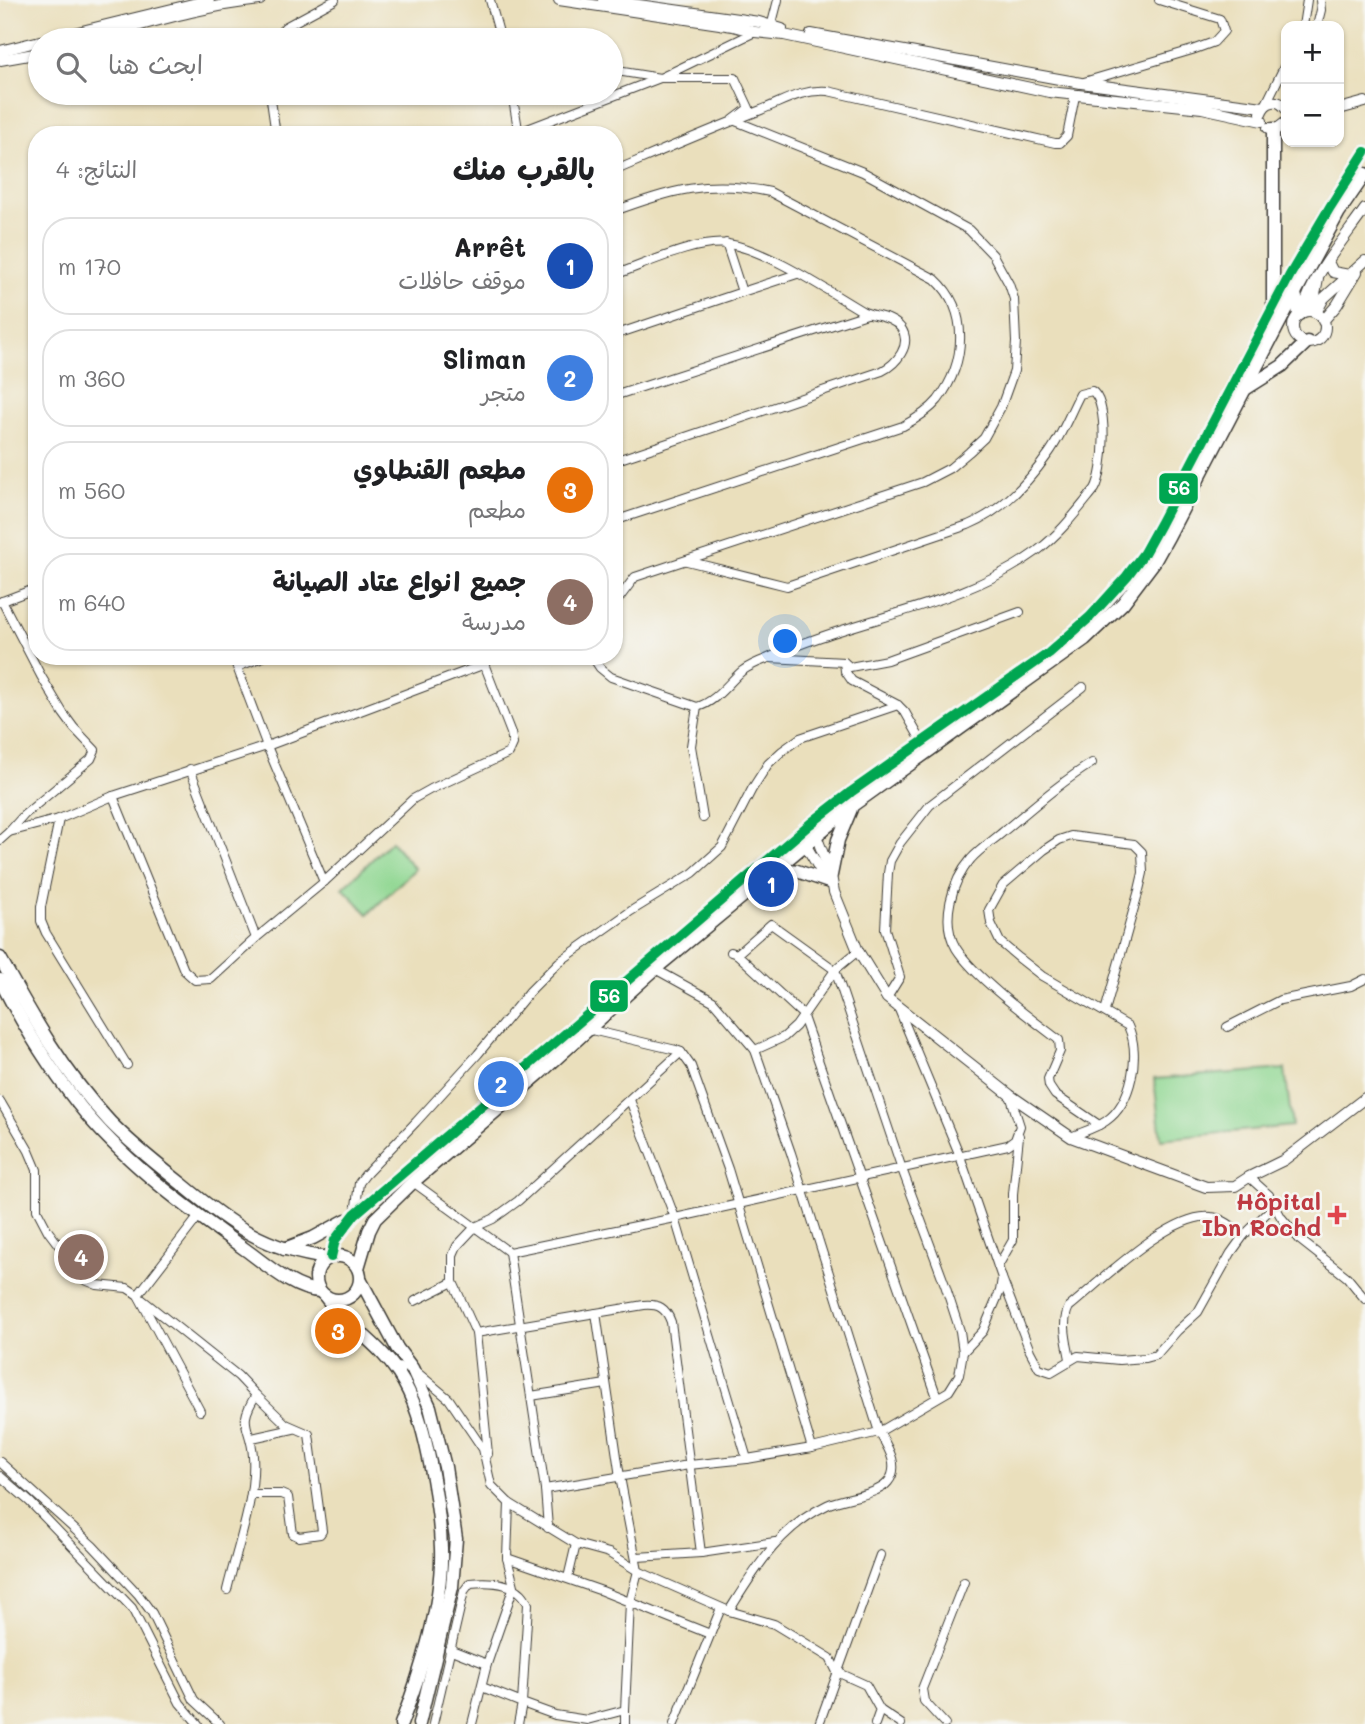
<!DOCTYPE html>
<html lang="ar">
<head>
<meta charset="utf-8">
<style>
  :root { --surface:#fff; --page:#f2f2f2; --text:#202124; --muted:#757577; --line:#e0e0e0; --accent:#1a73e8 }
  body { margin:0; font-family:Mali,"Playpen Sans Arabic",sans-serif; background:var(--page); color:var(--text); direction:rtl }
  .controls { position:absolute; right:21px; top:21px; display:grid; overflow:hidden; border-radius:14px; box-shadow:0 2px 5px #0004 }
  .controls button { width:63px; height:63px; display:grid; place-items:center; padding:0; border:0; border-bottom:2px solid var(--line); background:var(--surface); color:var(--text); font:35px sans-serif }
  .you { position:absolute; left:786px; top:642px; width:24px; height:24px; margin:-18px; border:5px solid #fff; border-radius:50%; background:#1a73e8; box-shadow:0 0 0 10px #1a73e833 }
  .badge { display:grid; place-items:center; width:46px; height:46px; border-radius:50%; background:var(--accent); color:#fff; font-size:23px; font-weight:700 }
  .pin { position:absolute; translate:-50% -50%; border:4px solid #fff; box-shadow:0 2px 7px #0006 }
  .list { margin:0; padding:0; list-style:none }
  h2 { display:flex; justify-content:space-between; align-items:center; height:91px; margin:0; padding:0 28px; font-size:30px }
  h2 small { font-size:23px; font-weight:400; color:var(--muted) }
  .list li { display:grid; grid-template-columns:46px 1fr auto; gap:21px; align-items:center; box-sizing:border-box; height:98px; margin:0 14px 14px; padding:0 14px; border:2px solid var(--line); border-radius:28px }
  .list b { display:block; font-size:26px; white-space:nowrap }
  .list p { margin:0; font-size:23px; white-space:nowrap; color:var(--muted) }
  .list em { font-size:23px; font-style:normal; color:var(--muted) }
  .icon { flex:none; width:38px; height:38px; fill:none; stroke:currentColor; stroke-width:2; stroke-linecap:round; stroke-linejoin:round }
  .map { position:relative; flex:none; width:1365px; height:1724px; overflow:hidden; direction:ltr }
  .search { position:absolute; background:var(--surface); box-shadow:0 2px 5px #0004; left:28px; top:28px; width:595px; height:77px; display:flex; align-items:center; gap:18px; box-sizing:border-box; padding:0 24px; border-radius:38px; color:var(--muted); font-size:26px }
  .panel { position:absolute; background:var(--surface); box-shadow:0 2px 5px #0004; left:28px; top:126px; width:595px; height:539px; border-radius:28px; direction:rtl }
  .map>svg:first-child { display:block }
</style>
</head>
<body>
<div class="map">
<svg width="1365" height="1724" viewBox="0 0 1365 1724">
  <rect width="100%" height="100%" fill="#f6f6f2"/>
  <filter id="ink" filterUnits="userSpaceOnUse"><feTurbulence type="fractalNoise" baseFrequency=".0143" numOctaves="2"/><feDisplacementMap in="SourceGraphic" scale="14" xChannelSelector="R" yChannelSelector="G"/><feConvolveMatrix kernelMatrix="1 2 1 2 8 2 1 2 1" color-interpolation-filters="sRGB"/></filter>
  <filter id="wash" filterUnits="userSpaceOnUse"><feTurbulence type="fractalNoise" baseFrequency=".00686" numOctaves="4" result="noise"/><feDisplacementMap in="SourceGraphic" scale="28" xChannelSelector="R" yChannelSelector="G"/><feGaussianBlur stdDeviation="1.57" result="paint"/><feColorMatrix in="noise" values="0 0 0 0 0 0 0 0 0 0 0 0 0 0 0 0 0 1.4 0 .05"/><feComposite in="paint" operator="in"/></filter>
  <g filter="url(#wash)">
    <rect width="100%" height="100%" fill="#eadfbc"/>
    <g fill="#90d792" stroke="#567a57" stroke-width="2">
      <polygon points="391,841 415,869 368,914 343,888"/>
      <polygon points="1285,1069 1292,1126 1161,1139 1154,1079"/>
    </g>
  </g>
  <g filter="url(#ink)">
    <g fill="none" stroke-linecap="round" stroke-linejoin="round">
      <g stroke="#3b3934" stroke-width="10">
        <g id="minor">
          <polyline points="490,0 501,40"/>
          <polyline points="1303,26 1307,0"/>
          <polyline points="1317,26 1321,10 1320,0"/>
          <polyline points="771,27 778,0"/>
          <polyline points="274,40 285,27 335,0"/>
          <polyline points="611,70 660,78 735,78 749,108 733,120 863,172 969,230 993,255 1009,284 1014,299 1016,342 1014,371 1001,407 984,438 969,452 950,468 923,482 635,577 614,605"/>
          <polyline points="1084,82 1192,50 1214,42 1224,31 1220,19 1159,0"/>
          <polyline points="270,93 276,135"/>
          <polyline points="512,93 519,135"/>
          <polyline points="1266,104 1286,63"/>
          <polyline points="512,135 660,78 755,32"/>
          <path d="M 614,171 C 663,150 711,129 761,110 C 784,101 802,89 828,91 L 1055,143 L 1060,143 L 1067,136 L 1075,96"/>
          <path d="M 614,211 C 673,190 707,179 770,192 L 935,279 C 970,311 966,363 938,400 C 929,411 916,419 903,426 L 614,521"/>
          <path d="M 614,275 C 646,264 695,240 728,244 C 765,249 828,291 862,311 C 874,317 892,316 901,328 C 913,345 896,364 882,371 L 614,461"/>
          <polyline points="742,292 797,274"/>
          <polyline points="614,335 742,292 726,243"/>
          <polyline points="614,396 867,314"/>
          <polyline points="2,601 41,676 63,713 74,728 95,750 91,759 24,815 9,832"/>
          <polyline points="0,602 37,588"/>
          <polyline points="233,656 237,667"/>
          <polyline points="265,656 237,667 267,746 324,882"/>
          <path d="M 592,656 L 600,668 L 611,677 L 697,707 C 716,702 728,683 742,671 C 749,666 758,662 766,659 C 853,617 958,609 1037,551 C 1060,534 1077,511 1095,489 C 1105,472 1109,402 1092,391 L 1080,394 C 1070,413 1062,435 1049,453 C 1028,483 1002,511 968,525 L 787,586 L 687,561"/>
          <polyline points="770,658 844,662 850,667 887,660 1020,612"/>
          <polyline points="844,662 845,671 852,681 898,705 905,712 922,742"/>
          <polyline points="697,707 691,746 703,818"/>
          <path d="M 1092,763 C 1061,782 1033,807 1004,831 C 994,840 981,848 971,859 C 952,881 940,921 956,948 C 975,978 1030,1018 1059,1040 L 1060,1051 L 1048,1079 L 1049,1086 L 1055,1095 L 1099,1125"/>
          <polyline points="190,769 256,938"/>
          <polyline points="113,796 184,970 195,980 211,979 256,938 324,882 413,799 431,789 509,753 513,744 511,733 481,656"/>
          <polyline points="59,819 41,907 41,921 46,933 127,1065"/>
          <polyline points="0,840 9,832 59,819 113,796 267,746 485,664"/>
          <polyline points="731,952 737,954 802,1014 937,1397"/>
          <path d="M 655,969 L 713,1001 L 755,1050 L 791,1153 L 879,1432 C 887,1446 901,1466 888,1482 C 877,1496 843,1497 827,1505 C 779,1528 756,1568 729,1611"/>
          <polyline points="887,998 900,977 885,929 888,873 890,861 900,843 930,805 1083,687"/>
          <polyline points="898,1007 960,1156 1002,1278 1000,1291 983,1331 963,1352"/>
          <polyline points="1227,1027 1280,1000 1351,986 1365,979"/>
          <polyline points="587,1029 676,1050 681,1052 691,1066 728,1169 812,1448"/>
          <polyline points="755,1050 784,1037 796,1026 835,970 858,951"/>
          <polyline points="630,1100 675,1218 747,1459"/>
          <polyline points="0,1101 29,1151 37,1170 37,1210 48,1231 85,1280 97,1285 127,1288 138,1295 200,1411"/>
          <path d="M 1071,1137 C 1082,1132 1096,1128 1106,1121 C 1132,1103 1141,1054 1128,1026 L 1042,976 L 1019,958 L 1000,942 L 991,923 L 989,910 L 1003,885 L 1044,850 L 1059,840 L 1071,836 L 1134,844 L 1142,852 L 1143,873 L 1139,890 L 1105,1011"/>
          <polyline points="1249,1177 1269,1195 1281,1217 1300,1240 1347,1277 1365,1299"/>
          <polyline points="413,1182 509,1252 675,1218 1008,1145 1015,1140 1020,1126 1010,1095"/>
          <polyline points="355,1214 359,1183 365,1175 416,1122 478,1054 530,991 559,962 631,911 693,873 722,847 752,789 768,764 782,751 800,738 898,705"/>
          <polyline points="509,1252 545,1489 548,1528"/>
          <polyline points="998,1266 1013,1240 1013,1194 1019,1136"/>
          <polyline points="1002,1278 1030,1351 1039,1368 1051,1372 1078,1356 1119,1360 1145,1358 1156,1355 1177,1331 1198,1312 1231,1253 1244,1235 1275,1205"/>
          <polyline points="453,1282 476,1333 488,1454"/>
          <polyline points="138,1295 199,1216"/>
          <path d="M 140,1298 L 238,1376 L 256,1395 C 236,1426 251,1425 253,1456 C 256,1498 237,1548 227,1590"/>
          <polyline points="415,1301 453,1282 453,1255 457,1246 475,1227 493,1219 518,1201 681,1052"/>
          <path d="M 476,1333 L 644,1305 C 659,1304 666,1308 671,1322 L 701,1553"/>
          <path d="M 1070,1359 C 1067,1342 1061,1322 1069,1307 C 1099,1283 1172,1211 1211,1217 C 1223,1218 1234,1228 1244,1235"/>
          <polyline points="394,1367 412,1368 449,1399 483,1449 491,1485 509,1503 576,1544 609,1553 638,1571 729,1611 774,1624 830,1658 837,1672 866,1685 880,1710 901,1724"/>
          <polyline points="531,1396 606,1384"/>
          <polyline points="252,1438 293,1429"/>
          <polyline points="0,1462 93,1546 138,1594 152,1613 194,1700 220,1724"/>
          <polyline points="0,1476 30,1502 132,1608 180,1703 198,1724"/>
          <polyline points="545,1489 689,1465 747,1459 812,1448 879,1432 949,1391 959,1375 963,1352 960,1331 945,1285 902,1169 835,970 771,924 737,954"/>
          <polyline points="251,1494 281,1494 288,1497 293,1534 299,1537 320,1534 322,1531 309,1434 286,1424 256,1395"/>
          <polyline points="637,1557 701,1553 775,1542"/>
          <polyline points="507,1558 602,1591 710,1634"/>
          <polyline points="568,1578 576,1544"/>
          <polyline points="449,1649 487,1664"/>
          <polyline points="482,1687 522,1703 518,1724"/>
          <polyline points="625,1710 625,1724"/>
          <path d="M 433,1724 L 464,1591 L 470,1583 C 491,1581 520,1582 528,1604 L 522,1703 L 555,1715 L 587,1720 L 625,1710 L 630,1602 L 638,1571 L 620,1477 L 596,1313"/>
          <polyline points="472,1724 487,1664 514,1586 507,1558 509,1503"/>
          <polyline points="674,1724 721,1608"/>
          <polyline points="819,1724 880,1555"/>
          <polyline points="875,1724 880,1710"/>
          <polyline points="945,1724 924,1701 922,1689 964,1582"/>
        </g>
      </g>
      <g stroke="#3b3934" stroke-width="12">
        <g id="tertiary">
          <polyline points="559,0 733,26 755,32 784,35 1049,92 1202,108 1262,121"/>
          <polyline points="603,0 759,22 782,29"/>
          <polyline points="811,34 1081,83 1263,107"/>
          <polyline points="45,40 209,0"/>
          <path d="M 86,40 C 143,25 201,6 260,0"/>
          <polyline points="0,51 40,41"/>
          <polyline points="0,60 40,53"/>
          <polyline points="1339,109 1365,102"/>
          <path d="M 1261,113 C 1266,100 1278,98 1286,109"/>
          <polyline points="1268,128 1277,129 1286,122"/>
          <polyline points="1328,262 1333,272 1349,275"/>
          <polyline points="1312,311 1318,279"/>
          <circle cx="1309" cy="327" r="16"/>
          <path d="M 1302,313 C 1313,274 1342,242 1365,209"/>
          <polyline points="1316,313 1324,298 1365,261"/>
          <polyline points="1323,321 1337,305 1357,272"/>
          <polyline points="814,830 831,875 834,892 858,951 887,998 1010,1095 1071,1137 1206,1187 1235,1186 1249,1177 1284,1160 1365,1098"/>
          <polyline points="802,839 828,883"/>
        </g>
      </g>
      <g stroke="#3b3934" stroke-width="15">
        <g id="trunk">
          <polyline points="1295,293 1299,314"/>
          <polyline points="1273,307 1273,129"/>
          <polyline points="1247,388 1282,366 1307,342"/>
          <polyline points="776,868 797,871 826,881"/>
          <polyline points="831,875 838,840 851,809"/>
          <path d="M 0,958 C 32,1016 64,1073 110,1122 C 132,1145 158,1165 183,1185 C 230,1224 265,1250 328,1258"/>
          <path d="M 0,980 C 24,1027 53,1074 87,1115 C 132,1168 190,1210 246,1250 C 267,1265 294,1290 320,1291"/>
          <polyline points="284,1249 313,1238 346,1220"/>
          <circle cx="338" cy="1278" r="22"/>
          <polyline points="331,1257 335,1240 355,1214 810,824 851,792 1049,653 1090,617 1127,576 1144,553 1160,524 1290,275 1330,207 1365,152"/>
          <polyline points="358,1268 369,1231 375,1219 413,1182 539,1074 655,969 853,805 1085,639 1123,603 1154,562 1169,535 1295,293 1339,212 1365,174"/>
          <polyline points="361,1281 397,1348 412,1368 430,1407 445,1467 456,1539 452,1587 419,1724"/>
          <path d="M 325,1296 C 347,1326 378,1342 398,1373 C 415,1398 423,1429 429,1458 C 435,1487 440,1518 441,1548 C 443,1602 421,1673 401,1724"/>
        </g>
      </g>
      <use href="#minor" stroke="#fff" stroke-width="8"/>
      <use href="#tertiary" stroke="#fff" stroke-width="10"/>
      <use href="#trunk" stroke="#fff" stroke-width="12"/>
      <g stroke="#f6f6f2" stroke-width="16">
        <polyline id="bus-1" points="331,1257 335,1240 355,1214 810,824 851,792 1049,653 1090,617 1127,576 1144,553 1160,524 1290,275 1330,207 1365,152"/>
      </g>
      <use href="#bus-1" stroke="#00a651" stroke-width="10"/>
    </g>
  </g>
  <path fill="#e0444e" stroke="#f6f6f2" stroke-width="2.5" d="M1333.5 1204.5h7v7h7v7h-7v7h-7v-7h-7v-7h7z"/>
  <g text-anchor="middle" stroke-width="5" stroke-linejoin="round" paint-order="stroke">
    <g font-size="23" font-weight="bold" fill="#be3a42" stroke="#f6f6f2" text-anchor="end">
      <text x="1321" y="1210">Hôpital<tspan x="1321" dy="26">Ibn Rochd</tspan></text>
    </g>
  </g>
  <g stroke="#f6f6f2" stroke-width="2.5">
    <rect x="1158" y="472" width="41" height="33" rx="7" fill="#00a651"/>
    <rect x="589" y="979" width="40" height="34" rx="7" fill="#00a651"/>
  </g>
  <g font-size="19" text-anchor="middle" font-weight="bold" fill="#fff">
    <text x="1179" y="495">56</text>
    <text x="609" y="1003">56</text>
  </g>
</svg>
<div class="controls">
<button>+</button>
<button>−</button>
</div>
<div class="you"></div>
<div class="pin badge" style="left:771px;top:884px;background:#1a4fb4">1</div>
<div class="pin badge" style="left:501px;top:1084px;background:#3f7fe0">2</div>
<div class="pin badge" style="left:338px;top:1331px;background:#e8710a">3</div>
<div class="pin badge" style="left:81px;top:1257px;background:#8d6e63">4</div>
<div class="search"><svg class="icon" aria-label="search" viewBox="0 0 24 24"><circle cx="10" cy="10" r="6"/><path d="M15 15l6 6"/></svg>ابحث هنا</div>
<section class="panel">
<h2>بالقرب منك<small>النتائج: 4</small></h2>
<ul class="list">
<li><span class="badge" style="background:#1a4fb4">1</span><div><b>Arrêt</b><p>موقف حافلات</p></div><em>170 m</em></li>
<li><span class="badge" style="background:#3f7fe0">2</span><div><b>Sliman</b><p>متجر</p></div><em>360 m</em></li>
<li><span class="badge" style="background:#e8710a">3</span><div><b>مطعم القنطاوي</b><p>مطعم</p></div><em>560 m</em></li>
<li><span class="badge" style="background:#8d6e63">4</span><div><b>جميع انواع عتاد الصيانة</b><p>مدرسة</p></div><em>640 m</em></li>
</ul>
</section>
</div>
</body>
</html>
